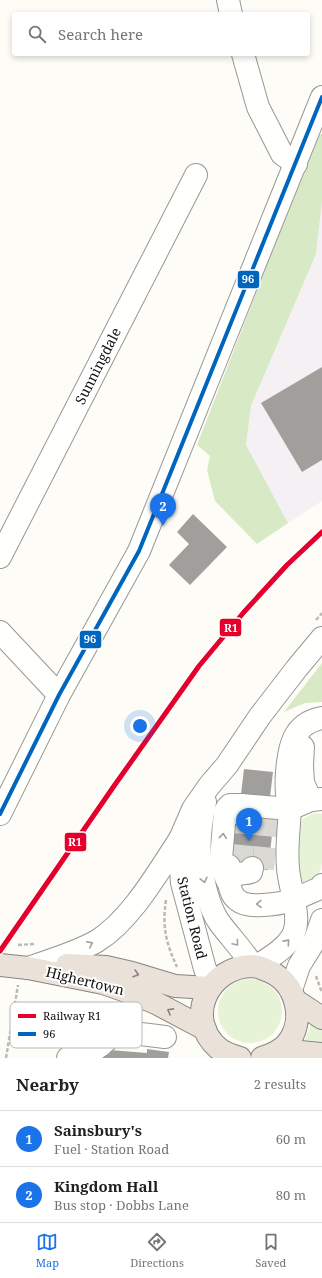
<!DOCTYPE html>
<html lang="en">
<head>
<meta charset="utf-8">
<style>
  :root { --surface:#fff; --page:#f6f6f6; --text:#202124; --muted:#757577; --line:#e0e0e0; --accent:#1a73e8 }
  body { margin:0; font-family:"Noto Serif",serif; background:var(--page); color:var(--text) }
  .you { position:absolute; left:140px; top:726px; width:14px; height:14px; margin:-10px; border:3px solid #fff; border-radius:50%; background:#1a73e8; box-shadow:0 0 0 6px #1a73e833 }
  .badge { display:grid; place-items:center; width:26px; height:26px; border-radius:50%; background:var(--accent); color:#fff; font-size:13px; font-weight:700 }
  .pin { position:absolute; translate:-50% -33px; filter:drop-shadow(0 1px 2px #0008) }
  .pin::after { content:''; position:absolute; top:21px; width:14px; height:12px; background:inherit; clip-path:polygon(0 0,100% 0,50% 100%) }
  .list { margin:0; padding:0; list-style:none }
  h2 { display:flex; justify-content:space-between; align-items:center; height:52px; margin:0; padding:0 16px; font-size:17px }
  h2 small { font-size:13px; font-weight:400; color:var(--muted) }
  .list li { display:grid; grid-template-columns:26px 1fr auto; gap:12px; align-items:center; box-sizing:border-box; height:56px; padding:0 16px; border-top:1px solid var(--line) }
  .list b { display:block; font-size:15px; white-space:nowrap }
  .list p { margin:0; font-size:13px; white-space:nowrap; color:var(--muted) }
  .list em { font-size:13px; font-style:normal; color:var(--muted) }
  .icon { flex:none; width:22px; height:22px; fill:none; stroke:currentColor; stroke-width:2; stroke-linecap:round; stroke-linejoin:round }
  .map { position:relative; flex:none; width:322px; height:1058px; overflow:hidden }
  .search { position:absolute; background:var(--surface); box-shadow:0 2px 6px #0003; left:12px; right:12px; top:12px; height:44px; display:flex; align-items:center; gap:10px; box-sizing:border-box; padding:0 14px; border-radius:4px; color:var(--muted); font-size:15px }
  .sheet { height:164px; background:var(--surface) }
  nav { display:flex; justify-content:space-around; align-items:center; box-sizing:border-box; height:56px; border-top:1px solid var(--line); background:var(--surface); font-size:11px; color:var(--muted) }
  nav a { display:grid; justify-items:center; gap:2px }
  nav .on { color:var(--accent) }
  .map>svg:first-child { display:block }
</style>
</head>
<body>
<div class="map">
<svg width="322" height="1058" viewBox="0 0 322 1058">
  <rect width="100%" height="100%" fill="#fdfcf7"/>
  <polygon fill="#f5f0f3" points="322,202 322,501 288,523 246,445 251,406 316,254"/>
  <g fill="#e7f3d7">
    <path d="M 314,813 L 322,814 L 322,864 L 318,878 L 305,883 L 300,880 C 297,863 295,834 303,819 Z"/>
    <circle cx="250" cy="1011" r="32"/>
    <polygon points="311,1022 322,1028 322,1042 305,1040 309,1030"/>
  </g>
  <g fill="#d8eac5">
    <polygon points="318,134 322,134 322,202 316,254 251,406 246,445 288,523 257,544 215,501 207,470 210,456 197,445"/>
    <polygon points="322,663 322,702 305,703 284,712"/>
  </g>
  <g fill="#a19f9c">
    <polygon points="322,367 322,460 302,472 261,403"/>
    <polygon points="193,514 227,547 190,585 169,565 189,544 177,532"/>
    <polygon points="244,769 273,772 270,797 241,794"/>
    <polygon points="230,812 274,817 268,870 224,865"/>
    <polygon points="147,1049 169,1052 168,1058 103,1058 104,1054 110,1054 110,1050 147,1053"/>
  </g>
  <g fill="none" stroke-linecap="round" stroke-linejoin="round">
    <g stroke="#dad9d4" stroke-width="22" stroke-dasharray="22 11" stroke-linecap="butt">
      <polyline points="241,867 246,814"/>
      <polyline points="263,869 268,816"/>
    </g>
    <g stroke="#979795" stroke-width="24">
      <g id="minor">
        <polyline points="228,0 231,14"/>
        <polyline points="243,54 258,107 282,154 296,164"/>
        <polyline points="0,557 196,175"/>
        <polyline points="0,632 59,695"/>
        <polyline points="303,747 302,765 303,783 311,800"/>
        <path d="M 205,802 C 198,836 197,857 206,891 C 209,902 212,912 219,922 C 230,937 243,950 253,966"/>
        <path d="M 234,813 C 235,808 238,805 242,805 L 290,809 C 286,797 286,785 287,772 C 289,747 293,723 322,718"/>
        <polyline points="0,814 59,695 139,551 322,97"/>
        <path d="M 229,866 C 229,875 228,885 232,893 C 234,898 240,903 246,904 C 257,907 283,904 294,899 C 303,896 311,892 320,888 L 322,885"/>
        <path d="M 232,877 C 241,871 244,875 251,872 L 252,868"/>
        <polyline points="228,882 223,871 221,859 225,812 227,808 230,805 240,805"/>
        <path d="M 257,966 C 269,958 284,950 292,937 C 303,919 289,887 288,868 C 286,848 289,828 290,809 L 311,800 L 322,799"/>
        <path d="M 28,968 C 51,960 76,953 97,941 C 131,920 158,872 180,839"/>
        <polyline points="213,984 205,969 182,883 180,856 180,839 193,809 209,786 227,765 260,716 297,668 322,638"/>
        <polyline points="291,990 299,966 315,940 322,920"/>
        <polyline points="68,1058 84,1057 100,1046 117,1031 165,1037"/>
      </g>
    </g>
    <g stroke="#858482" stroke-width="24">
      <g id="highway">
        <polyline points="0,965 28,968 103,983 132,993 156,1003 205,1029"/>
        <polyline points="67,965 106,967 132,973 175,986 210,988"/>
        <polyline points="296,1001 322,1018"/>
        <polyline points="280,1050 322,1054"/>
        <path d="M 240,1058 C 233,1056 224,1053 218,1048 C 184,1018 208,967 252,966 C 257,966 261,968 266,970 C 297,981 307,1021 286,1045 C 279,1052 271,1055 262,1058"/>
      </g>
    </g>
    <g stroke="#b9b9b8" stroke-width="2.5" stroke-dasharray="4 2" stroke-linecap="butt">
      <polyline points="316,620 322,613"/>
      <path d="M 166,900 C 162,927 166,943 177,967"/>
      <polyline points="18,945 34,944"/>
      <polyline points="316,976 322,993"/>
      <polyline points="6,1058 18,985"/>
    </g>
    <use href="#minor" stroke="#fffffe" stroke-width="22"/>
    <use href="#highway" stroke="#eae1d8" stroke-width="22"/>
    <g stroke="#fff" stroke-width="7">
      <polyline id="bus-1" points="0,814 59,695 139,551 322,97"/>
    </g>
    <use href="#bus-1" stroke="#0065bd" stroke-width="4"/>
    <g stroke="#fff" stroke-width="8">
      <polyline id="rail-1" points="0,951 114,786 199,666 244,612 287,565 322,532"/>
    </g>
    <use href="#rail-1" stroke="#e4002b" stroke-width="5"/>
  </g>
  <defs><path id="oneway-chevron" d="M-2-3.5L2.5 0L-2 3.5" fill="none" stroke-width="1.6" stroke-linecap="round" stroke-linejoin="round"/></defs>
  <g stroke="#a0a09f">
    <use href="#oneway-chevron" transform="translate(223 836) rotate(-84)"/>
    <use href="#oneway-chevron" transform="translate(204 880) rotate(76)"/>
    <use href="#oneway-chevron" transform="translate(259 904) rotate(179)"/>
    <use href="#oneway-chevron" transform="translate(287 942) rotate(-48)"/>
    <use href="#oneway-chevron" transform="translate(236 943) rotate(50)"/>
    <use href="#oneway-chevron" transform="translate(90 944) rotate(-26)"/>
  </g>
  <g stroke="#88837e">
    <use href="#oneway-chevron" transform="translate(136 974) rotate(17)"/>
    <use href="#oneway-chevron" transform="translate(170 1011) rotate(-151)"/>
  </g>
  <g text-anchor="middle" stroke-width="4" stroke-linejoin="round" paint-order="stroke">
    <g font-size="14" fill="#111" stroke="#fff">
      <text transform="translate(98 366) rotate(-63)" y="5">Sunningdale</text>
      <text transform="translate(192 918) rotate(76)" y="5">Station Road</text>
      <text transform="translate(85 981) rotate(14)" y="5">Highertown</text>
    </g>
  </g>
  <rect x="10" y="1002" width="132" height="46" rx="6" fill="#fff" stroke="#b8b8b8" stroke-width="1"/>
  <rect x="18" y="1014" width="18" height="4" fill="#e4002b"/>
  <rect x="18" y="1032" width="18" height="4" fill="#0065bd"/>
  <g font-size="11" fill="#111">
    <text x="43" y="1020">Railway R1</text>
    <text x="43" y="1038">96</text>
  </g>
  <g stroke="#fff" stroke-width="1.5">
    <rect x="237" y="270" width="23" height="19" rx="4" fill="#0065bd"/>
    <rect x="219" y="618" width="23" height="19" rx="4" fill="#e4002b"/>
    <rect x="79" y="630" width="23" height="19" rx="4" fill="#0065bd"/>
    <rect x="64" y="832" width="23" height="20" rx="4" fill="#e4002b"/>
  </g>
  <g font-size="11" text-anchor="middle" font-weight="bold" fill="#fff">
    <text x="248" y="283">96</text>
    <text x="231" y="632">R1</text>
    <text x="90" y="643">96</text>
    <text x="75" y="846">R1</text>
  </g>
</svg>
<div class="you"></div>
<div class="pin badge" style="left:249px;top:841px">1</div>
<div class="pin badge" style="left:163px;top:526px">2</div>
<div class="search"><svg class="icon" aria-label="search" viewBox="0 0 24 24"><circle cx="10" cy="10" r="6"/><path d="M15 15l6 6"/></svg>Search here</div>
</div>
<section class="sheet">
<h2>Nearby<small>2 results</small></h2>
<ul class="list">
<li><span class="badge">1</span><div><b>Sainsbury's</b><p>Fuel · Station Road</p></div><em>60 m</em></li>
<li><span class="badge">2</span><div><b>Kingdom Hall</b><p>Bus stop · Dobbs Lane</p></div><em>80 m</em></li>
</ul>
</section>
<nav>
<a class="on"><svg class="icon" aria-label="map" viewBox="0 0 24 24"><path d="M3 6l6-2 6 2 6-2v14l-6 2-6-2-6 2zM9 4v14M15 6v14"/></svg>Map</a>
<a><svg class="icon" aria-label="directions" viewBox="0 0 24 24"><path d="M12 3l9 9-9 9-9-9zM9 14v-3h6M13 9l2 2-2 2"/></svg>Directions</a>
<a><svg class="icon" aria-label="saved" viewBox="0 0 24 24"><path d="M7 4h10v16l-5-4-5 4z"/></svg>Saved</a>
</nav>
</body>
</html>
